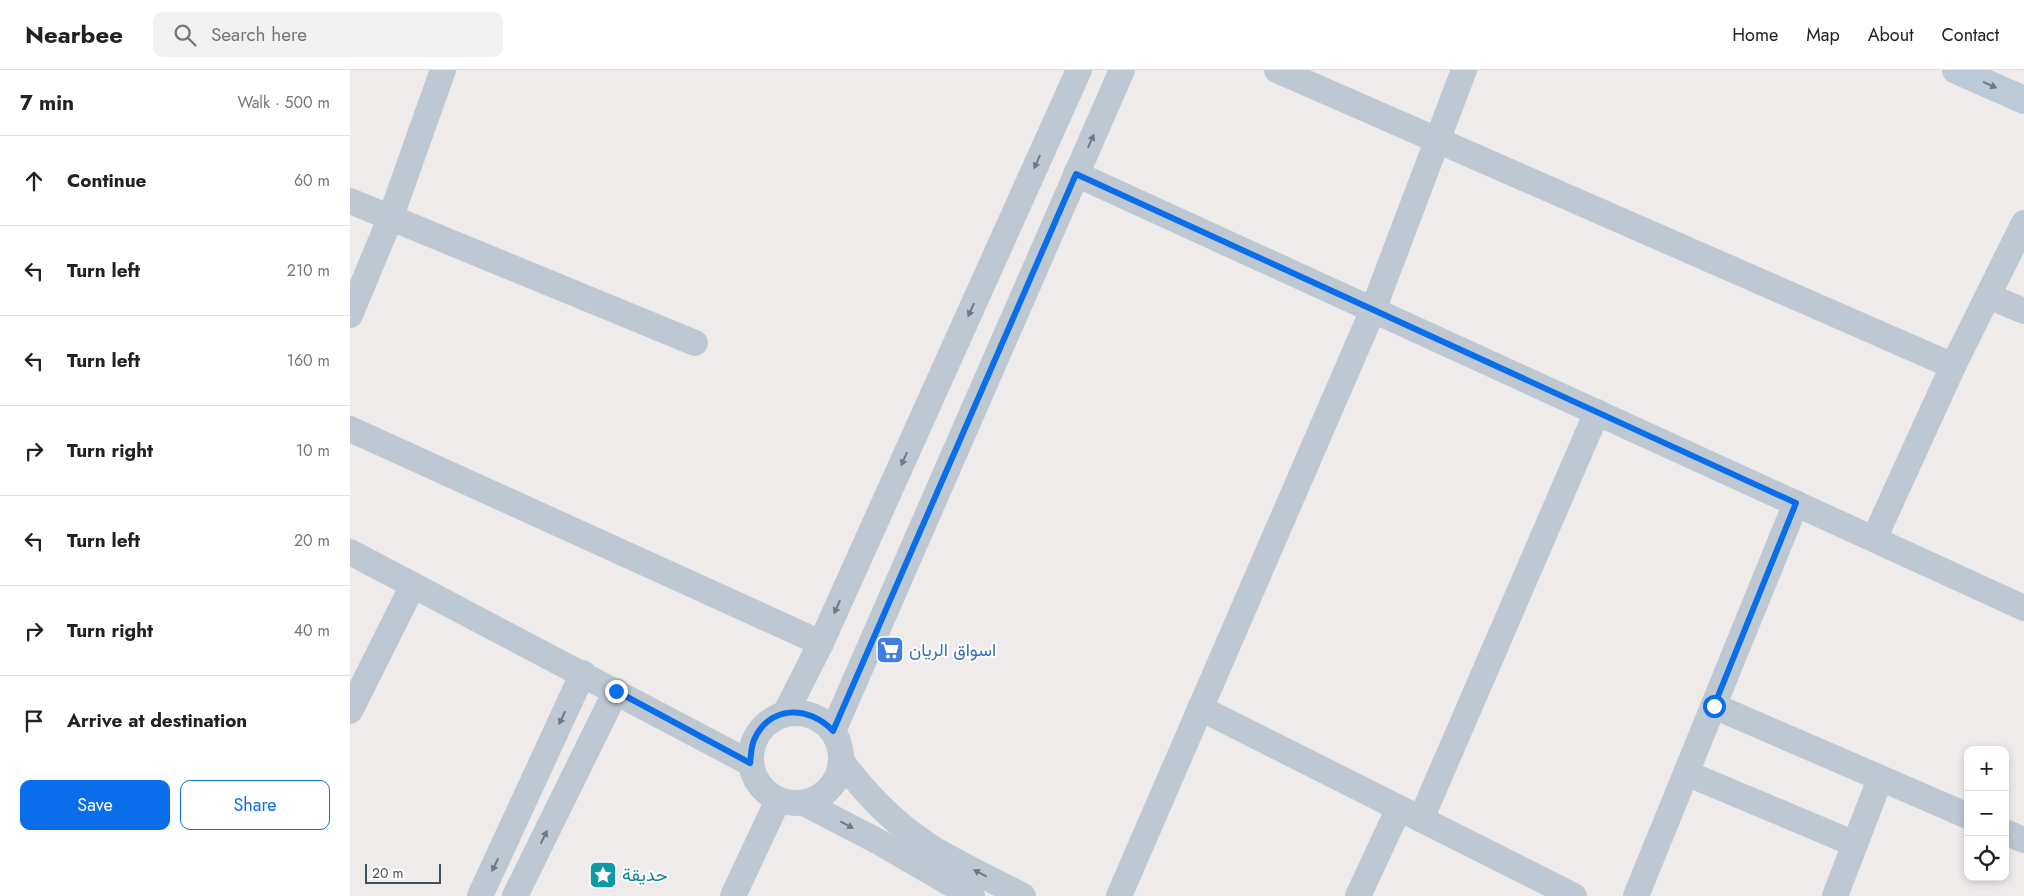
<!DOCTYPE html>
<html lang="en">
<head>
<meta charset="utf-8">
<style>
  :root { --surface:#fff; --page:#f2f2f2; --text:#222; --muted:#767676; --line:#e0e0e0; --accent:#0a6dea }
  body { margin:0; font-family:Jost,Vazirmatn,sans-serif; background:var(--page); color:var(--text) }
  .controls { position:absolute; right:15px; bottom:15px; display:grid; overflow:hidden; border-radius:10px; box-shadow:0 2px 8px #0003 }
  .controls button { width:45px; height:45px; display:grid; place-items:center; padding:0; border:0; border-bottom:1px solid var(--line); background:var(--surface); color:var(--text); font:25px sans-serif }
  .scale { position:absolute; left:15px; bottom:12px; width:76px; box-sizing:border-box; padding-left:5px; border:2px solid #434f5a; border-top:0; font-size:14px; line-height:18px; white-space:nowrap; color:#434f5a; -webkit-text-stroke:4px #fff; paint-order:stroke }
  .stop { position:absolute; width:15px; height:15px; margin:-11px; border:4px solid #0a6dea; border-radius:50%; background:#fff }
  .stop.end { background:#0a6dea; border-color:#fff; box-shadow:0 1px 5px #0008 }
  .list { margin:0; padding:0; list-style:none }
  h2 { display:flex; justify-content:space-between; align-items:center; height:65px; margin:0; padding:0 20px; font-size:21px }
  h2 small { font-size:16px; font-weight:400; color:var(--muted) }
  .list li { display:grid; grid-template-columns:32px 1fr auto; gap:15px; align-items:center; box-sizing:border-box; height:90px; padding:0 20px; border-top:1px solid var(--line) }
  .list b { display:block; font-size:19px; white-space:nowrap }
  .list em { font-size:16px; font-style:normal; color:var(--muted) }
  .actions { display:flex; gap:10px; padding:15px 20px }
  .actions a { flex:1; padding:11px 0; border:1px solid var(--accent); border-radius:10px; text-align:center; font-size:18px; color:var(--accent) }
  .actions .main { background:var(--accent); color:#fff }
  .icon { flex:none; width:28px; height:28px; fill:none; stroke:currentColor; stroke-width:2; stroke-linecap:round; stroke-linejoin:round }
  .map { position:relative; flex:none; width:1674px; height:826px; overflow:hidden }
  header { display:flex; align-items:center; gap:30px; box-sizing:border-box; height:70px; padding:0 25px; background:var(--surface); border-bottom:1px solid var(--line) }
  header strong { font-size:24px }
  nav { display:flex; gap:28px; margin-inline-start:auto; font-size:18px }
  .search { width:350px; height:45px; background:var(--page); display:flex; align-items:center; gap:12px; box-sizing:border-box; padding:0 18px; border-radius:10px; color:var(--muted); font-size:19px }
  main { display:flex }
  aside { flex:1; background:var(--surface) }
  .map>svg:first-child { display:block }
</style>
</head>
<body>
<header>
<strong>Nearbee</strong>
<div class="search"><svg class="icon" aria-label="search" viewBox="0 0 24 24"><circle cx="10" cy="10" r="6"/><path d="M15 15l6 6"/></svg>Search here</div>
<nav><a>Home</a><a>Map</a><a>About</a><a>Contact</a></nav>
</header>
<main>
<aside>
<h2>7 min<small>Walk · 500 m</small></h2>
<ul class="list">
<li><svg class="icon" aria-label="ahead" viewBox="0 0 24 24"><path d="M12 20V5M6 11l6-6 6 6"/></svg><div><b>Continue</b></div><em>60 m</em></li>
<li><svg class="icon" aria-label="left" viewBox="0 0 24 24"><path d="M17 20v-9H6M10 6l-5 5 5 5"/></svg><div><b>Turn left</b></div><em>210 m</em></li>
<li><svg class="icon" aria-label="left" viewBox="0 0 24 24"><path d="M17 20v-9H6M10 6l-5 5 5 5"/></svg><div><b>Turn left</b></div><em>160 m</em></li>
<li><svg class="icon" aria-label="right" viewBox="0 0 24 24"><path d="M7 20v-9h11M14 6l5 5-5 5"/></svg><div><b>Turn right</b></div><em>10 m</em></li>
<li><svg class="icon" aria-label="left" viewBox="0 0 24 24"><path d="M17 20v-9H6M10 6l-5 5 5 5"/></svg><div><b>Turn left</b></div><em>20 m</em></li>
<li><svg class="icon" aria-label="right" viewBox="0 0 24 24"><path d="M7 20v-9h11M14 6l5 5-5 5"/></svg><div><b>Turn right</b></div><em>40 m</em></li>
<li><svg class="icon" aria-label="arrive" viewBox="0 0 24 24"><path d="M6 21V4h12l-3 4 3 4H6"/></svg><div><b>Arrive at destination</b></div></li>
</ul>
<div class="actions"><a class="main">Save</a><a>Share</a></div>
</aside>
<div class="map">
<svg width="1674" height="826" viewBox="0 0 1674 826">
  <rect width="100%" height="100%" fill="#efebeb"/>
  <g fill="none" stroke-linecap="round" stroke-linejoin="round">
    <g stroke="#bdc8d3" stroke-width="26">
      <polyline points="927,0 1603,296"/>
      <polyline points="726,104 1674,538"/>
      <polyline points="0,131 345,273"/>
      <polyline points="1638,226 1674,241"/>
      <polyline points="0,245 40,149 93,0"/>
      <polyline points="0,359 471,573"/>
      <polyline points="1524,469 1603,296 1674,153"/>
      <polyline points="0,482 400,693"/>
      <polyline points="1364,636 1618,746"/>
      <polyline points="850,638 1224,826"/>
      <polyline points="0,641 63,515"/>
      <polyline points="436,642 471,573 729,0"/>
      <circle cx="446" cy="688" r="45"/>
      <polyline points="483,661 772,0"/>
      <path d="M 492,692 C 518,727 549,758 587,781 C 615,797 644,811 673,826"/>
      <polyline points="1336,703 1505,774"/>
      <polyline points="454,733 529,772 622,826"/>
      <polyline points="1071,749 1247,342"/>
      <polyline points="1655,762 1674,770"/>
      <polyline points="130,826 233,603"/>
      <polyline points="165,826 266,621"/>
      <polyline points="383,826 428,730"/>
      <polyline points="769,826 1023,240 1114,0"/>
      <polyline points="1008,826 1049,738"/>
      <polyline points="1286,826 1446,433"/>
      <polyline points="1485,826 1530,709"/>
    </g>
    <polyline stroke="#bcc9d7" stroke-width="28" points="1606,0 1674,30"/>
  </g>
  <defs><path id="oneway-solid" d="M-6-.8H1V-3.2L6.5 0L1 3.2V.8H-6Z" transform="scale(1.25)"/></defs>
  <use fill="#6d7a86" href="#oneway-solid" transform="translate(1640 15) rotate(24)"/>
  <g fill="#6e7984">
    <use href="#oneway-solid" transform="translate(741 71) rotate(-66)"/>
    <use href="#oneway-solid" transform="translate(687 92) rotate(114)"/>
    <use href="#oneway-solid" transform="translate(621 240) rotate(114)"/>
    <use href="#oneway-solid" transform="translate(554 389) rotate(114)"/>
    <use href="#oneway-solid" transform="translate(487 537) rotate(114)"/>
    <use href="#oneway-solid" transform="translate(212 648) rotate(115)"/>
    <use href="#oneway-solid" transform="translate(497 755) rotate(28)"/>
    <use href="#oneway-solid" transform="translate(194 767) rotate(-64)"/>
    <use href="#oneway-solid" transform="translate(145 795) rotate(115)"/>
    <use href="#oneway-solid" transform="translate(630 803) rotate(-152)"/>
  </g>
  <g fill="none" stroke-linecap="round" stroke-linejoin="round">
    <path stroke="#0a6dea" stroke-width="6" d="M 266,621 L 400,693 C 401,686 401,677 404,670 C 419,635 459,635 483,661 L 726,104 L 1446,433 L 1364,636"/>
  </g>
  <defs>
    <g id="supermarket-square" transform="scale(1.4375)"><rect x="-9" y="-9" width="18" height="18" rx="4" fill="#3f7fe0" stroke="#fff"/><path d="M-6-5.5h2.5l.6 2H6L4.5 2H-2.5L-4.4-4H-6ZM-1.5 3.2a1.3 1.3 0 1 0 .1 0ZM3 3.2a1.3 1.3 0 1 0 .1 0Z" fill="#fff"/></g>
    <g id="sight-square" transform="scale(1.4375)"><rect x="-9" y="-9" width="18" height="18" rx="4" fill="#0f9aa8" stroke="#fff"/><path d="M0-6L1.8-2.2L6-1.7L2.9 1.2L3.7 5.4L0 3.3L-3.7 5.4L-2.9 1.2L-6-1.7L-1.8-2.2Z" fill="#fff"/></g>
  </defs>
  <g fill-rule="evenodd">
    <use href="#supermarket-square" x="540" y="580"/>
    <use href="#sight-square" x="253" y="805"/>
  </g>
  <g text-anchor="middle" stroke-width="4" stroke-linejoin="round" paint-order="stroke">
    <g font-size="18" fill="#366cbe" stroke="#fff" text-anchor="start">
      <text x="559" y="586">اسواق الريان</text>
    </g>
    <g font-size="18" fill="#0d838f" stroke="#fff" text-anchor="start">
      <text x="272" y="811">حديقة</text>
    </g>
  </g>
</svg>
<div class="controls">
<button>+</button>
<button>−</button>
<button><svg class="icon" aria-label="locate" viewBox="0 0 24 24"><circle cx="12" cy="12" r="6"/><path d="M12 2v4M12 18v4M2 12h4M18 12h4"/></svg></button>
</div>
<div class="scale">20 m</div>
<div class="stop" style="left:1364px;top:636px"></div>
<div class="stop end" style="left:266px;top:621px"></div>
</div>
</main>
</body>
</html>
